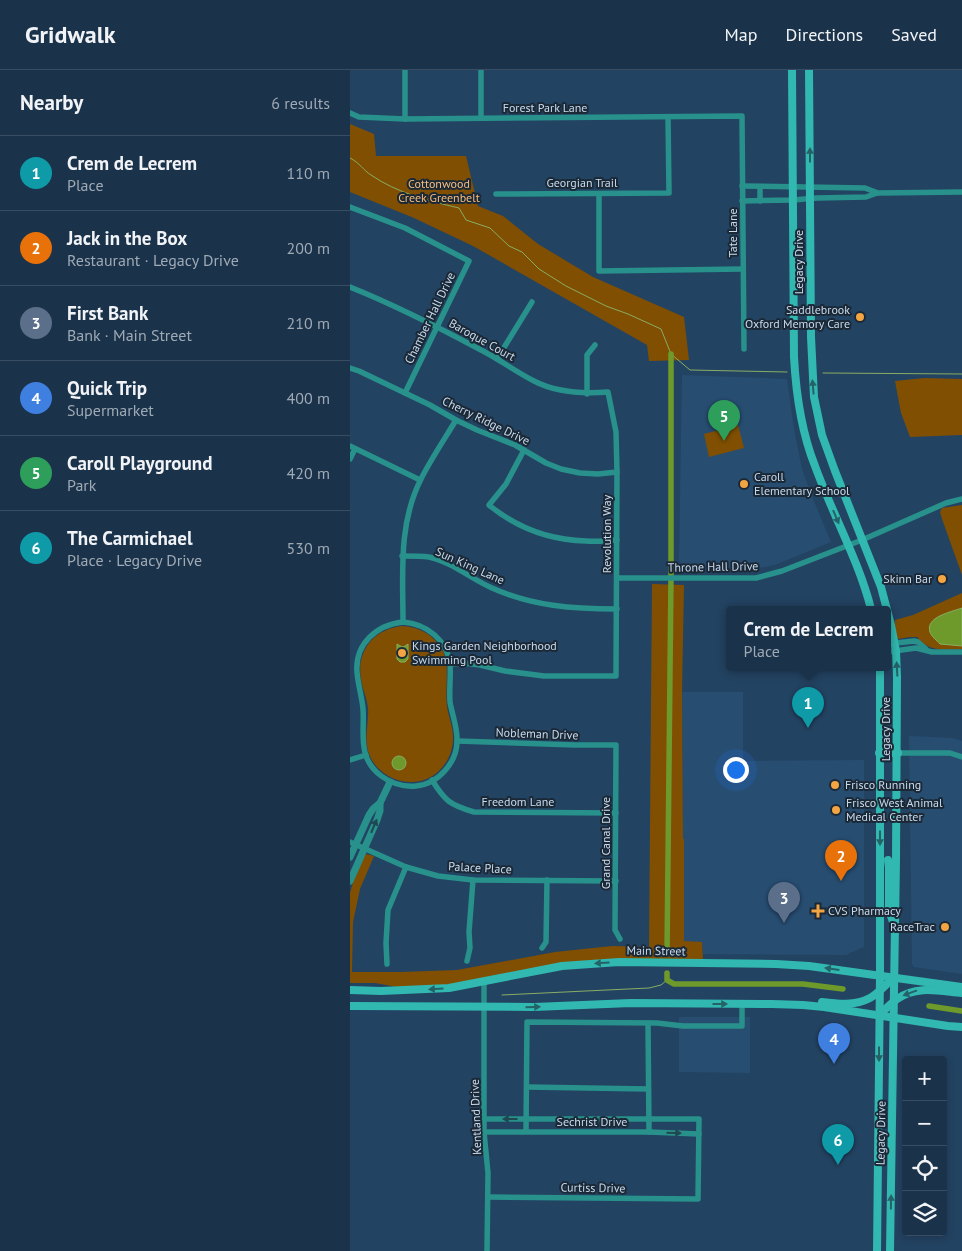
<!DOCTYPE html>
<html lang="en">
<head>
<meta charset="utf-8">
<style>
  :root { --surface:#1a324a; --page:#273e54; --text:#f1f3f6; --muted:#9faab5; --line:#384d62; --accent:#f2a542 }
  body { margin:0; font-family:"PT Sans",sans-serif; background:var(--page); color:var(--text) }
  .controls { position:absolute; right:15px; bottom:15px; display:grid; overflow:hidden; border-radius:5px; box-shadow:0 2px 8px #0003 }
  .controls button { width:45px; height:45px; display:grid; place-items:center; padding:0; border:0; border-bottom:1px solid var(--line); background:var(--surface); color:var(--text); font:25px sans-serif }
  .you { position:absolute; left:385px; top:699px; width:18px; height:18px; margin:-12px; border:4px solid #fff; border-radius:50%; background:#1a73e8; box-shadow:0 0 0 8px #1a73e833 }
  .badge { display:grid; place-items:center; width:32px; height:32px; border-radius:50%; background:var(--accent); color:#fff; font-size:16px; font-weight:700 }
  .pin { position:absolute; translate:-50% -41px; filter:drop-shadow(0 1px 2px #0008) }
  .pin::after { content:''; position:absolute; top:26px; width:18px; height:15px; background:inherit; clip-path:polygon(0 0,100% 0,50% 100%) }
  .popup { position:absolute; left:376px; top:536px; width:165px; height:65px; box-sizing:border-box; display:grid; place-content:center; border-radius:5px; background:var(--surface); filter:drop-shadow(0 1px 4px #0005); font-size:16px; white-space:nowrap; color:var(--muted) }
  .popup b { font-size:19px; color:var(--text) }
  .popup::after { content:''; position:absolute; left:50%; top:100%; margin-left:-10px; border:10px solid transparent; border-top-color:var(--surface) }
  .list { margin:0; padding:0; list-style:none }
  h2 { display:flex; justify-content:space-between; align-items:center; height:65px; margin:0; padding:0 20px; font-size:21px }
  h2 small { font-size:16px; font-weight:400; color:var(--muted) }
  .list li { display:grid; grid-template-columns:32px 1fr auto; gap:15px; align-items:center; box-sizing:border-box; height:75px; padding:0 20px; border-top:1px solid var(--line) }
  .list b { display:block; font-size:19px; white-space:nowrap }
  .list p { margin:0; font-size:16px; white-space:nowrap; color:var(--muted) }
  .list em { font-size:16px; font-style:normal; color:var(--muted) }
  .icon { flex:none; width:28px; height:28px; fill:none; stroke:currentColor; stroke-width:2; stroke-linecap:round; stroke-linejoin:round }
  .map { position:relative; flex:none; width:612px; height:1181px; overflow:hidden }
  header { display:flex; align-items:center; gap:30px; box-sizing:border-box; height:70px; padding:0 25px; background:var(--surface); border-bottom:1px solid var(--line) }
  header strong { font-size:24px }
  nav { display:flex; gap:28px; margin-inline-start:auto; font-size:18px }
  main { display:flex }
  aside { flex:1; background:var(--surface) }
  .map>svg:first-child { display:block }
</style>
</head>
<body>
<header>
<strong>Gridwalk</strong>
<nav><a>Map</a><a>Directions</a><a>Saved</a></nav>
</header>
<main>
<aside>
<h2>Nearby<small>6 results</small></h2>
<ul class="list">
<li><span class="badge" style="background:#0f9aa8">1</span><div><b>Crem de Lecrem</b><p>Place</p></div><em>110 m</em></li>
<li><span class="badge" style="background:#e8710a">2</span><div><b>Jack in the Box</b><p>Restaurant · Legacy Drive</p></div><em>200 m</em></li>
<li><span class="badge" style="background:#5c6f8a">3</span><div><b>First Bank</b><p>Bank · Main Street</p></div><em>210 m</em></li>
<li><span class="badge" style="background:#3f7fe0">4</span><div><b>Quick Trip</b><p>Supermarket</p></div><em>400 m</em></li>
<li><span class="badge" style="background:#2e9e5b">5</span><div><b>Caroll Playground</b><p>Park</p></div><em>420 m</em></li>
<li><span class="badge" style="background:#0f9aa8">6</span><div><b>The Carmichael</b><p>Place · Legacy Drive</p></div><em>530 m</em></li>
</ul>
</aside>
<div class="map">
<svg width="612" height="1181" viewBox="0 0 612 1181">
  <rect width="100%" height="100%" fill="#234362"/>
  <g fill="#274d71">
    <polygon points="332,305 437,309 444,359 452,399 463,429 481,472 425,495 415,497 389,500 335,500 329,490"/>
    <polygon points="332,622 393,622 393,691 514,690 514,877 496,885 353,884 352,872 334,872 334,769 333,769"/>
    <polygon points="559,666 603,668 612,671 612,904 564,897 562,894"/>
    <polygon points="329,947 400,947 400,1003 329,1002"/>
  </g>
  <g fill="#804f02">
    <polygon points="0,54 24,64 26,86 116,86 128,136 153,146 188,174 243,207 334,247 339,290 299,291 297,275 123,176 64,148 0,122"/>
    <polygon points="574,308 612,309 612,365 560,367 551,343 545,311"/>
    <polygon points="388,355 394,378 359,387 354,364"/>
    <polygon points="612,435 612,505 592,449 590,442 592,438"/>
    <polygon points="302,514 334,515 332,622 333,769 334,769 334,871 352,872 353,891 262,891 122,912 95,915 47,917 25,913 0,913 0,823 4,809 13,787 16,784 24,786 10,819 3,852 2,902 51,902 107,900 205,882 262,876 299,877"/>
    <path d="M 612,523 L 612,579 C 595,579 579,583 567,567 L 560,567 L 548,569 L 545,564 L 545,550 L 563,545 Z"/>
    <path d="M 52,556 C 67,557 79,562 88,574 C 91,578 94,582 95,587 C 99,603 95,620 97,636 C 98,646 103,656 103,666 C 104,689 87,711 63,712 C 42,713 20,698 17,676 C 15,664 19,650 18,638 C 17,628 12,618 11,609 C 6,581 24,559 52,556 Z"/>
  </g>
  <g fill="#6e9a2b" stroke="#89ad65">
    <path d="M 612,538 L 612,576 L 590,574 C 587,571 581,566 580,562 C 575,547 601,542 612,538 Z"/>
    <path d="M 47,574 C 52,577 53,578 58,574 L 58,589 L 55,592 L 50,592 L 47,589 Z"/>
    <circle cx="49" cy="693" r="7"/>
  </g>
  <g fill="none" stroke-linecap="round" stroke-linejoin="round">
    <g stroke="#89ad65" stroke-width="1">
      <path d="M 0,88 C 10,93 13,100 21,105 C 47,123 79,131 109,138 L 116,150 L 140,158 L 159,176 L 172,182 L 189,199 L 216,216 L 256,236 L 278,244 L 311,259 L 321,284 L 340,300 L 437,302"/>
      <polyline points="473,303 612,304"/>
      <polyline points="152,925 299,918 311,915 317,910"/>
    </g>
    <g stroke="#6e9a2b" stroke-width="5.5">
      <polyline points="317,884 321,507 321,284"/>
      <polyline points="317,903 317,910 324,914 453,914 493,919"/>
      <polyline points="579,936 612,941"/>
    </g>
    <g stroke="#28918b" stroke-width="5.5">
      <polyline points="55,0 55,49"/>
      <polyline points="131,0 131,48"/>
      <polyline points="0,43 9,47 55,49 392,46 394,279"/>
      <polyline points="392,116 515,118 528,123 612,122"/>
      <polyline points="410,117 410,131"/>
      <polyline points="146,124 319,123 318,47"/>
      <polyline points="249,124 249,201 393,199"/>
      <polyline points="392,131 443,130 467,128 516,127 527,123"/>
      <polyline points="0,137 55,158 119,191 55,323"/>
      <path d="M 0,217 C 45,235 88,257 131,280 C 149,289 166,302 184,311 C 207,323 233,324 258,322 L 266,362 L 267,402 L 266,606 L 194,606 L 155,601 L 130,595 L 114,593 L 100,594"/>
      <polyline points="147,289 182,232"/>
      <polyline points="0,298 9,301 80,335 106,350 127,360 165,375 196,393 211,399 230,403 248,404 267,402"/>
      <polyline points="237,324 237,285 245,275"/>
      <polyline points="0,376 70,410"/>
      <path d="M 174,380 L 156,414 L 139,435 C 167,458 199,470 236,471 C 246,472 257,471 267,470"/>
      <polyline points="0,389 5,379"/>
      <path d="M 52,486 C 61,486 71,486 79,487 C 102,492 121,509 142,518 C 182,536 223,539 267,539"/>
      <polyline points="267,508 406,508 432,501 512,470 596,433 612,429"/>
      <path d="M 53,552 C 77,554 97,570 100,594 C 101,606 99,619 100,632 C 102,644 107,656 107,669 C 108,691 89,714 66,716 C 42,718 17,702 14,677 C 12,665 14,652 13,639 C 12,627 8,615 7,602 C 5,574 26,555 53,552 Z"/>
      <path d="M 53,552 C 53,504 48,454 71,409 C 81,389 94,370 106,350"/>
      <polyline points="537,574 564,571 568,572 576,579"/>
      <polyline points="537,582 566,578 582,582 612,582"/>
      <polyline points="107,671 225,675 266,675 265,860 270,869"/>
      <polyline points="548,683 600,683 612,687"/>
      <polyline points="0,690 16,685"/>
      <path d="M 82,710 C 95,731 100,735 124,742 L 266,743"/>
      <polyline points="0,772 56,797 88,806 123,810 266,811"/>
      <polyline points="192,878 196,872 197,810"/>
      <polyline points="117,891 120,878 119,862 123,810"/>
      <polyline points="37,894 36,873 38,840 56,797"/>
      <polyline points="134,912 134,1062 138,1103 137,1181"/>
      <polyline points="298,953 299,1062"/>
      <polyline points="177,1017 298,1019"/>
      <polyline points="134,1049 349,1049 348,1129 138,1127"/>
      <polyline points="176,1061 177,952 307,953 333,956 392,956 392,934"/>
      <polyline points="134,1062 299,1062 349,1064"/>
    </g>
    <g stroke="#28918b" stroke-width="7">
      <polyline points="0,787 19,745 23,739 30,733 40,712"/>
      <polyline points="0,811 27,750 30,741 30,733"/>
    </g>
    <g stroke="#31b8b0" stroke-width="8">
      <path d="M 442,0 L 444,287 C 446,324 451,361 465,396 C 482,443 509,491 521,539"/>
      <polyline points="459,0 461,267 464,327 472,365 485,401 531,517 541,555 546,581 547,607 546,790 540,1181"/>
      <polyline points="529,683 548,683"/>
      <polyline points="538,790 539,798 539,840 543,852"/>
      <polyline points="0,920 31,921 99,918 212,896 269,892 426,894 459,896 612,917"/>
      <path d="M 472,932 C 488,934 505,936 520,928 C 529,923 537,914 544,907"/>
      <polyline points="0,936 184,937 281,933 422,934 453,935 474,937 598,956 612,957"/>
      <path d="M 529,945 C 535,940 540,934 547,929 C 567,915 589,921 612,923"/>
      <polyline points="527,1181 530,906 530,597"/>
    </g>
  </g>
  <defs><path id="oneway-solid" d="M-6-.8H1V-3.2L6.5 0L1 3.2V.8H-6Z" transform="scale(1.25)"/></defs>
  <g fill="#246267">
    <use href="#oneway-solid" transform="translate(460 85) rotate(-90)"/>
    <use href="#oneway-solid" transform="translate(463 317) rotate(-95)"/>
    <use href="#oneway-solid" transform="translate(486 447) rotate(67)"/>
    <use href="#oneway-solid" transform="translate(547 599) rotate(-93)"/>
    <use href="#oneway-solid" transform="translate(530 768) rotate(90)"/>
    <use href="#oneway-solid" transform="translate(252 893) rotate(177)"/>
    <use href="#oneway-solid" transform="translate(482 899) rotate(-172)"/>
    <use href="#oneway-solid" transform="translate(86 919) rotate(176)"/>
    <use href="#oneway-solid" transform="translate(560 923) rotate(160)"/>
    <use href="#oneway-solid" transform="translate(370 934)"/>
    <use href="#oneway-solid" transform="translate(183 937) rotate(-1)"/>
    <use href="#oneway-solid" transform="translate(529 984) rotate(90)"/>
    <use href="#oneway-solid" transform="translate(541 1132) rotate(-89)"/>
  </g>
  <g fill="#1f4850">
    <use href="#oneway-solid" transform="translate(24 756) rotate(-67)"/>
    <use href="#oneway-solid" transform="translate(160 1049) rotate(180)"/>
    <use href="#oneway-solid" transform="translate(324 1063) rotate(2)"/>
  </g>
  <g fill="#f2a542" stroke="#1b2937" stroke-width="2">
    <circle cx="510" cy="247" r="5"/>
    <circle cx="394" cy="414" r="5"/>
    <circle cx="592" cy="509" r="5"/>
    <circle cx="52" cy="583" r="5"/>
    <circle cx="485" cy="715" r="5"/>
    <circle cx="486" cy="740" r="5"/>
    <path d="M465.5 833.5h5v5h5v5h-5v5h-5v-5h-5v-5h5z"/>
    <circle cx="595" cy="857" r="5"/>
  </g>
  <g text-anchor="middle" stroke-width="4" stroke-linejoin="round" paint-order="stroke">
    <g font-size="12" fill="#c8daed" stroke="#1b2937">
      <text x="195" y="42">Forest Park Lane</text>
      <text x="232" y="117">Georgian Trail</text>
      <text transform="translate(383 163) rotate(-90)" y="4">Tate Lane</text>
      <text transform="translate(449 192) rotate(-90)" y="4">Legacy Drive</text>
      <text transform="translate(80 248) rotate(-64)" y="4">Chamber Hall Drive</text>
      <text transform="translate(132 270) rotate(29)" y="4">Baroque Court</text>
      <text transform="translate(136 351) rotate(26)" y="4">Cherry Ridge Drive</text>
      <text transform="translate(257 464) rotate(-90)" y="4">Revolution Way</text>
      <text transform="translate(120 496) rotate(24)" y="4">Sun King Lane</text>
      <text transform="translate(363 497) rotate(-1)" y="4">Throne Hall Drive</text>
      <text transform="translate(536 659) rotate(-90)" y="4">Legacy Drive</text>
      <text transform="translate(187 664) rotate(2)" y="4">Nobleman Drive</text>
      <text x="168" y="736">Freedom Lane</text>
      <text transform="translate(256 773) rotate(-90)" y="4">Grand Canal Drive</text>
      <text transform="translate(130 798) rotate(3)" y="4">Palace Place</text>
      <text transform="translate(306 881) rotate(1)" y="4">Main Street</text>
      <text transform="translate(126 1047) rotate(-92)" y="4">Kentland Drive</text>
      <text x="242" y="1056">Sechrist Drive</text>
      <text transform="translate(531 1063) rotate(-89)" y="4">Legacy Drive</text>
      <text transform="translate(243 1118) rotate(1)" y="4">Curtiss Drive</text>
    </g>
    <g font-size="12" fill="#f8be7d" stroke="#1b2937">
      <text x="89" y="118">Cottonwood<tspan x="89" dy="14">Creek Greenbelt</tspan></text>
    </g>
    <g font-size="12" fill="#c8daed" stroke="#1b2937" text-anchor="start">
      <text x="500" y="244" text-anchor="end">Saddlebrook<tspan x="500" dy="14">Oxford Memory Care</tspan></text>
      <text x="404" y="411">Caroll<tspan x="404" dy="14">Elementary School</tspan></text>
      <text x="582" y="513" text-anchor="end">Skinn Bar</text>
      <text x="62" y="580">Kings Garden Neighborhood<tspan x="62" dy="14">Swimming Pool</tspan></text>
      <text x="495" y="719">Frisco Running</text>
      <text x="496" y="737">Frisco West Animal<tspan x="496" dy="14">Medical Center</tspan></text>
      <text x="478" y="845">CVS Pharmacy</text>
      <text x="585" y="861" text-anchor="end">RaceTrac</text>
    </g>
  </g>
</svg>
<div class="controls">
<button>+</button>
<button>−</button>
<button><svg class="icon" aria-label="locate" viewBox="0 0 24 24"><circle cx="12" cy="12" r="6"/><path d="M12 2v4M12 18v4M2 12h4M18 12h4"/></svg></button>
<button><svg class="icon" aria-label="layers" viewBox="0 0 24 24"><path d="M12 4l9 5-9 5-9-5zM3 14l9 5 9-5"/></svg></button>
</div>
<div class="you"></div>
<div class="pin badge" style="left:458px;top:658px;background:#0f9aa8">1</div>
<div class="popup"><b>Crem de Lecrem</b>Place</div>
<div class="pin badge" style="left:491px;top:811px;background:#e8710a">2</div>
<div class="pin badge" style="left:434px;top:853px;background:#5c6f8a">3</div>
<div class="pin badge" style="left:484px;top:994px;background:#3f7fe0">4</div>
<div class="pin badge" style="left:374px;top:371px;background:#2e9e5b">5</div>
<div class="pin badge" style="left:488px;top:1095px;background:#0f9aa8">6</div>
</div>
</main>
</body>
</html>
